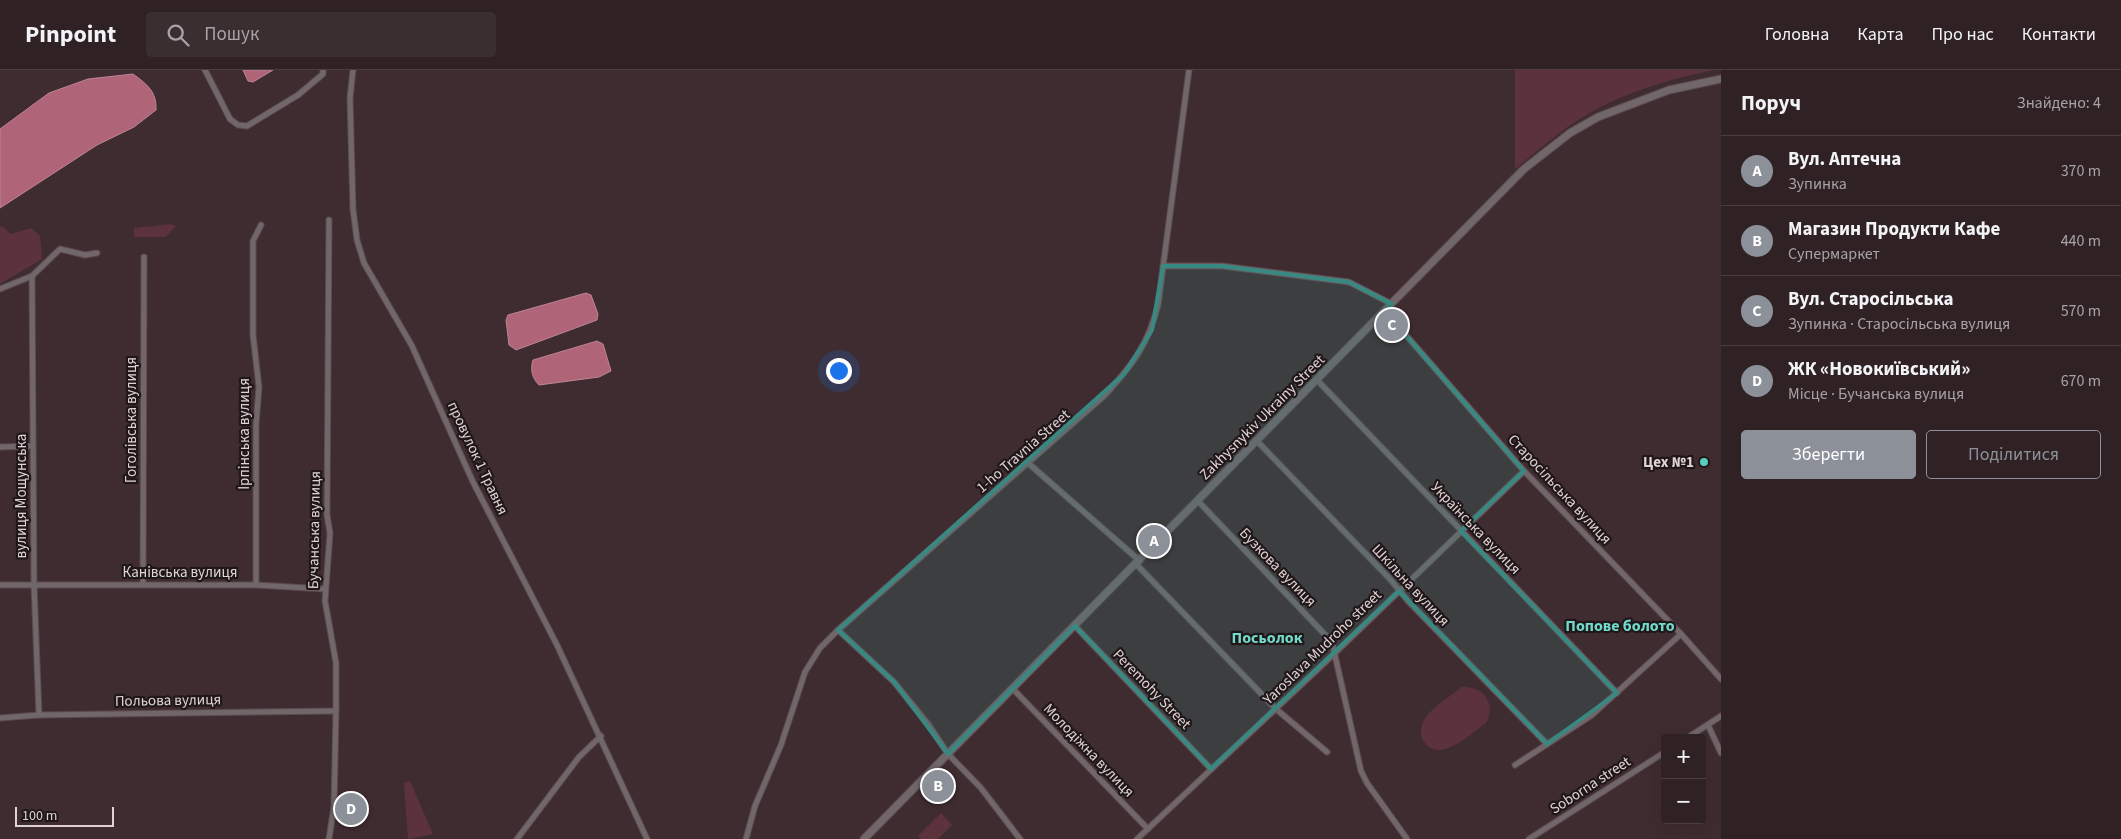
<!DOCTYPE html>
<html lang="uk">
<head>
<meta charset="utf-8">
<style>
  :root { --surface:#2f2124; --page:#3b2e31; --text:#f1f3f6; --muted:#a7a3a6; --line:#4a3e41; --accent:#8c9099 }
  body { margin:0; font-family:"Source Sans 3",sans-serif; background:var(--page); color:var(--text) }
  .controls { position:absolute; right:15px; bottom:15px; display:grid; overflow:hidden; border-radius:5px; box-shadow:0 5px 20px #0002 }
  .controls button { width:45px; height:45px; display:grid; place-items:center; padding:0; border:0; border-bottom:1px solid var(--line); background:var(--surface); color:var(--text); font:25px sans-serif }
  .scale { position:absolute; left:15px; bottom:12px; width:99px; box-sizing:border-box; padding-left:5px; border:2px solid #e0d3d6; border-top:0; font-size:14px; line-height:18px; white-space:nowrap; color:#e0d3d6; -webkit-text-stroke:4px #201719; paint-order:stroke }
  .you { position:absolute; left:838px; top:300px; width:18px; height:18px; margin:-12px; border:4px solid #fff; border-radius:50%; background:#1a73e8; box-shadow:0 0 0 8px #1a73e833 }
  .badge { display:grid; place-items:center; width:32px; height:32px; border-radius:50%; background:var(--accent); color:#fff; font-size:16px; font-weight:700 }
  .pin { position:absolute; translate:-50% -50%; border:2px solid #fff; box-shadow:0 1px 5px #0006 }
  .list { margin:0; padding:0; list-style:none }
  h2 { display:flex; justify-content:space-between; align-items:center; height:65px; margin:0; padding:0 20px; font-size:21px }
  h2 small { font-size:16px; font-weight:400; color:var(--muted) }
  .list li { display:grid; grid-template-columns:32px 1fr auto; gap:15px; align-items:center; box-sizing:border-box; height:70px; padding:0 20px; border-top:1px solid var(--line) }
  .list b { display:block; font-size:19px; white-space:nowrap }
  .list p { margin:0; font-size:16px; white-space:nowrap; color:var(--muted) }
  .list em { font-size:16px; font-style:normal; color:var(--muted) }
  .actions { display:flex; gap:10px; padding:15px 20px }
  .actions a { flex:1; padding:11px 0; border:1px solid var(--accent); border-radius:5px; text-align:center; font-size:18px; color:var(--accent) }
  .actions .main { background:var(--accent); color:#fff }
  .icon { flex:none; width:28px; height:28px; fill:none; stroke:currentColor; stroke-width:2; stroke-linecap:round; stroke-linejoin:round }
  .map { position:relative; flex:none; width:1721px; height:769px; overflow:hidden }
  header { display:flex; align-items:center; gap:30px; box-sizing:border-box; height:70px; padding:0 25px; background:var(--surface); border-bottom:1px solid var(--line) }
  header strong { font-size:24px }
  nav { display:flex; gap:28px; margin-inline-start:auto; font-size:18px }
  .search { width:350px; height:45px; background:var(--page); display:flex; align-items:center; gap:12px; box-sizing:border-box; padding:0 18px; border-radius:5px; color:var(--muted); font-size:19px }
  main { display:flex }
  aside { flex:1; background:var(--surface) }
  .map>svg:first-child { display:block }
</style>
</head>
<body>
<header>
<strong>Pinpoint</strong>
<div class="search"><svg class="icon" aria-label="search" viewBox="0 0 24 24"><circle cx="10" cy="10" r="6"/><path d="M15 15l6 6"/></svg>Пошук</div>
<nav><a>Головна</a><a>Карта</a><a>Про нас</a><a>Контакти</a></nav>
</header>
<main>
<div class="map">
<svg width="1721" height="769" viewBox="0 0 1721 769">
  <rect width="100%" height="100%" fill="#3f2c30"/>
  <g fill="#5c323d">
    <path d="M 1515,0 L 1715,0 C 1668,9 1619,24 1578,50 C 1556,64 1535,83 1515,99 Z"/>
    <polygon points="171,154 176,156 166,167 134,167 134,158"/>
    <polygon points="2,156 11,164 31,158 40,166 42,189 0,214 0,158"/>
    <path d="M 1462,617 C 1483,616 1497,633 1486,653 C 1470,664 1438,696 1423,670 C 1419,663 1421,654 1426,647 C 1434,636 1451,626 1462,617 Z"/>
    <polygon points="410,711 433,764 408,769 404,713"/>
    <polygon points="941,743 952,755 938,769 921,769 918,766"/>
  </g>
  <g fill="#af6478" stroke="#be8594">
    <polygon points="243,0 273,0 253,12 248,11"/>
    <path d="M 133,4 C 147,14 157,22 156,40 L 134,57 L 97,75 L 0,138 L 0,59 L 49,23 L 88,9 Z"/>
    <polygon points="586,223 591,225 598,244 597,250 516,280 509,275 506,250 508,245"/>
    <path d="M 597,271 L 603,274 L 611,301 L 599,307 L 539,315 C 532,308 530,299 533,290 Z"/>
  </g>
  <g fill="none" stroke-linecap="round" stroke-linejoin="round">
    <g stroke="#5c4a4e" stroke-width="7">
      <g id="minor">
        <polyline points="205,0 230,49 238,55 247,56 298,25 323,4 323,0"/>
        <polyline points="353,0 350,28 353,139 357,170 364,193 412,276 473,412 557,575 647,769"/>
        <polyline points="329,150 327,445 330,463 325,531 336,593 336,641 334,736 329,769"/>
        <polyline points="1163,196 1222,196 1349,212 1392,234 1385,241 1524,401 1681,564 1721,609"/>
        <polyline points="32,206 34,515 39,645"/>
        <polyline points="0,219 32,206 60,179 85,185 97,183"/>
        <polyline points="1317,310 1617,623"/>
        <polyline points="1257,371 1390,509 1408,531 1547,674"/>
        <polyline points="0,377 33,376"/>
        <polyline points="1028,393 1140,491"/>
        <polyline points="1198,431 1332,572 1361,701 1367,713 1407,769"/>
        <polyline points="1136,494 1276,639 1327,682"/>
        <polyline points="143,514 144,187"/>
        <polyline points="0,515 256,515 325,519"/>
        <polyline points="256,515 256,355 259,317 253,265 253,171 261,155"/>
        <polyline points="1075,556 1211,699"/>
        <polyline points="838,560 894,612 928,654 948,684 981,718 1020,769"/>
        <polyline points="1013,619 1148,759"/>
        <polyline points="0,648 39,645 336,641"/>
        <polyline points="1708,655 1721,683"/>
        <polyline points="1687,668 1721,646"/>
        <polyline points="1515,695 1592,645 1681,564"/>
        <polyline points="517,769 579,687 601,666"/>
        <path d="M 746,769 L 755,736 L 781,675 L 805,602 L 820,578 L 838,560 L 1106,324 C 1133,294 1148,275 1158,235 L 1189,0"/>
        <polyline points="1137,769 1334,584 1524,401"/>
        <polyline points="1529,769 1665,682"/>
      </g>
    </g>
    <g stroke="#5c4a4e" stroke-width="9">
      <polyline id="tertiary" points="864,769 1524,99 1570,63 1598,47 1669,20 1721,9"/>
    </g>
    <use href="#minor" stroke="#716669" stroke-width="5"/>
    <use href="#tertiary" stroke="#716669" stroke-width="7"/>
  </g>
  <path fill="#398983" fill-opacity="0.2" stroke="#398983" stroke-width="4" stroke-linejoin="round" d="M 1163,196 L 1222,196 L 1349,212 L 1392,234 L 1385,241 L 1524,401 L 1461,461 L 1617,623 L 1547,674 L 1399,521 L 1211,699 L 1075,556 L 948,684 L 894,612 L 838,560 L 1124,304 L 1152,260 Z"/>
  <circle fill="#59cebe" stroke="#201719" stroke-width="2" cx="1704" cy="392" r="5"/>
  <g text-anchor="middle" stroke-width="4.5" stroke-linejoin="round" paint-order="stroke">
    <g font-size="15" fill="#e0d3d6" stroke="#201719">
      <text transform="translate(1262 347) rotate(-45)" y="5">Zakhysnykiv Ukrainy Street</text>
      <text transform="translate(131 350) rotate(-90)" y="5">Гоголівська вулиця</text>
      <text transform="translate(244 364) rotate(-90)" y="5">Ірпінська вулиця</text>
      <text transform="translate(1023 381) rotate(-41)" y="5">1-ho Travnia Street</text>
      <text transform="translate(478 388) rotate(65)" y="5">провулок 1 Травня</text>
      <text transform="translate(1560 419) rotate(47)" y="5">Старосільська вулиця</text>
      <text transform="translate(21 426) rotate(-90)" y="5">вулиця Мощунська</text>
      <text transform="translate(1476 458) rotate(46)" y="5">Українська вулиця</text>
      <text transform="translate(314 460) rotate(-89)" y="5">Бучанська вулиця</text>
      <text transform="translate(1278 497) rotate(46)" y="5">Бузкова вулиця</text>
      <text x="180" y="507">Канівська вулиця</text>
      <text transform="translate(1411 515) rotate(47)" y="5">Шкільна вулиця</text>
      <text transform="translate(1322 577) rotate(-44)" y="5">Yaroslava Mudroho street</text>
      <text transform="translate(1152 619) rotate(46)" y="5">Peremohy Street</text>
      <text transform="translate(168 630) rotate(-1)" y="5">Польова вулиця</text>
      <text transform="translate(1089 680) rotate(46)" y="5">Молодіжна вулиця</text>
      <text transform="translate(1590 715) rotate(-33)" y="5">Soborna street</text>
    </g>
    <g font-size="15" font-weight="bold" fill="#e0d3d6" stroke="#201719" text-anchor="end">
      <text x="1694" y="397">Цех №1</text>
    </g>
    <g font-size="16" font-weight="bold" fill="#72dacb" stroke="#201719">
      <text x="1620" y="561">Попове болото</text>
      <text x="1267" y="573">Посьолок</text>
    </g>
  </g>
</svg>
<div class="controls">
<button>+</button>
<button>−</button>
</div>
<div class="scale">100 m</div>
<div class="you"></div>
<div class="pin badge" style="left:1154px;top:471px">A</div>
<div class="pin badge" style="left:938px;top:716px">B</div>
<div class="pin badge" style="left:1392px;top:255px">C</div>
<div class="pin badge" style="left:351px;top:739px">D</div>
</div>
<aside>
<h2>Поруч<small>Знайдено: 4</small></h2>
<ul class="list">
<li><span class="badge">A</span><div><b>Вул. Аптечна</b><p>Зупинка</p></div><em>370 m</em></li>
<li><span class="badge">B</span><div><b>Магазин Продукти Кафе</b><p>Супермаркет</p></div><em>440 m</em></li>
<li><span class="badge">C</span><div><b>Вул. Старосільська</b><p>Зупинка · Старосільська вулиця</p></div><em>570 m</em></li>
<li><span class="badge">D</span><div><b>ЖК «Новокиївський»</b><p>Місце · Бучанська вулиця</p></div><em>670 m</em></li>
</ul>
<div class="actions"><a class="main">Зберегти</a><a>Поділитися</a></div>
</aside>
</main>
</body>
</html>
